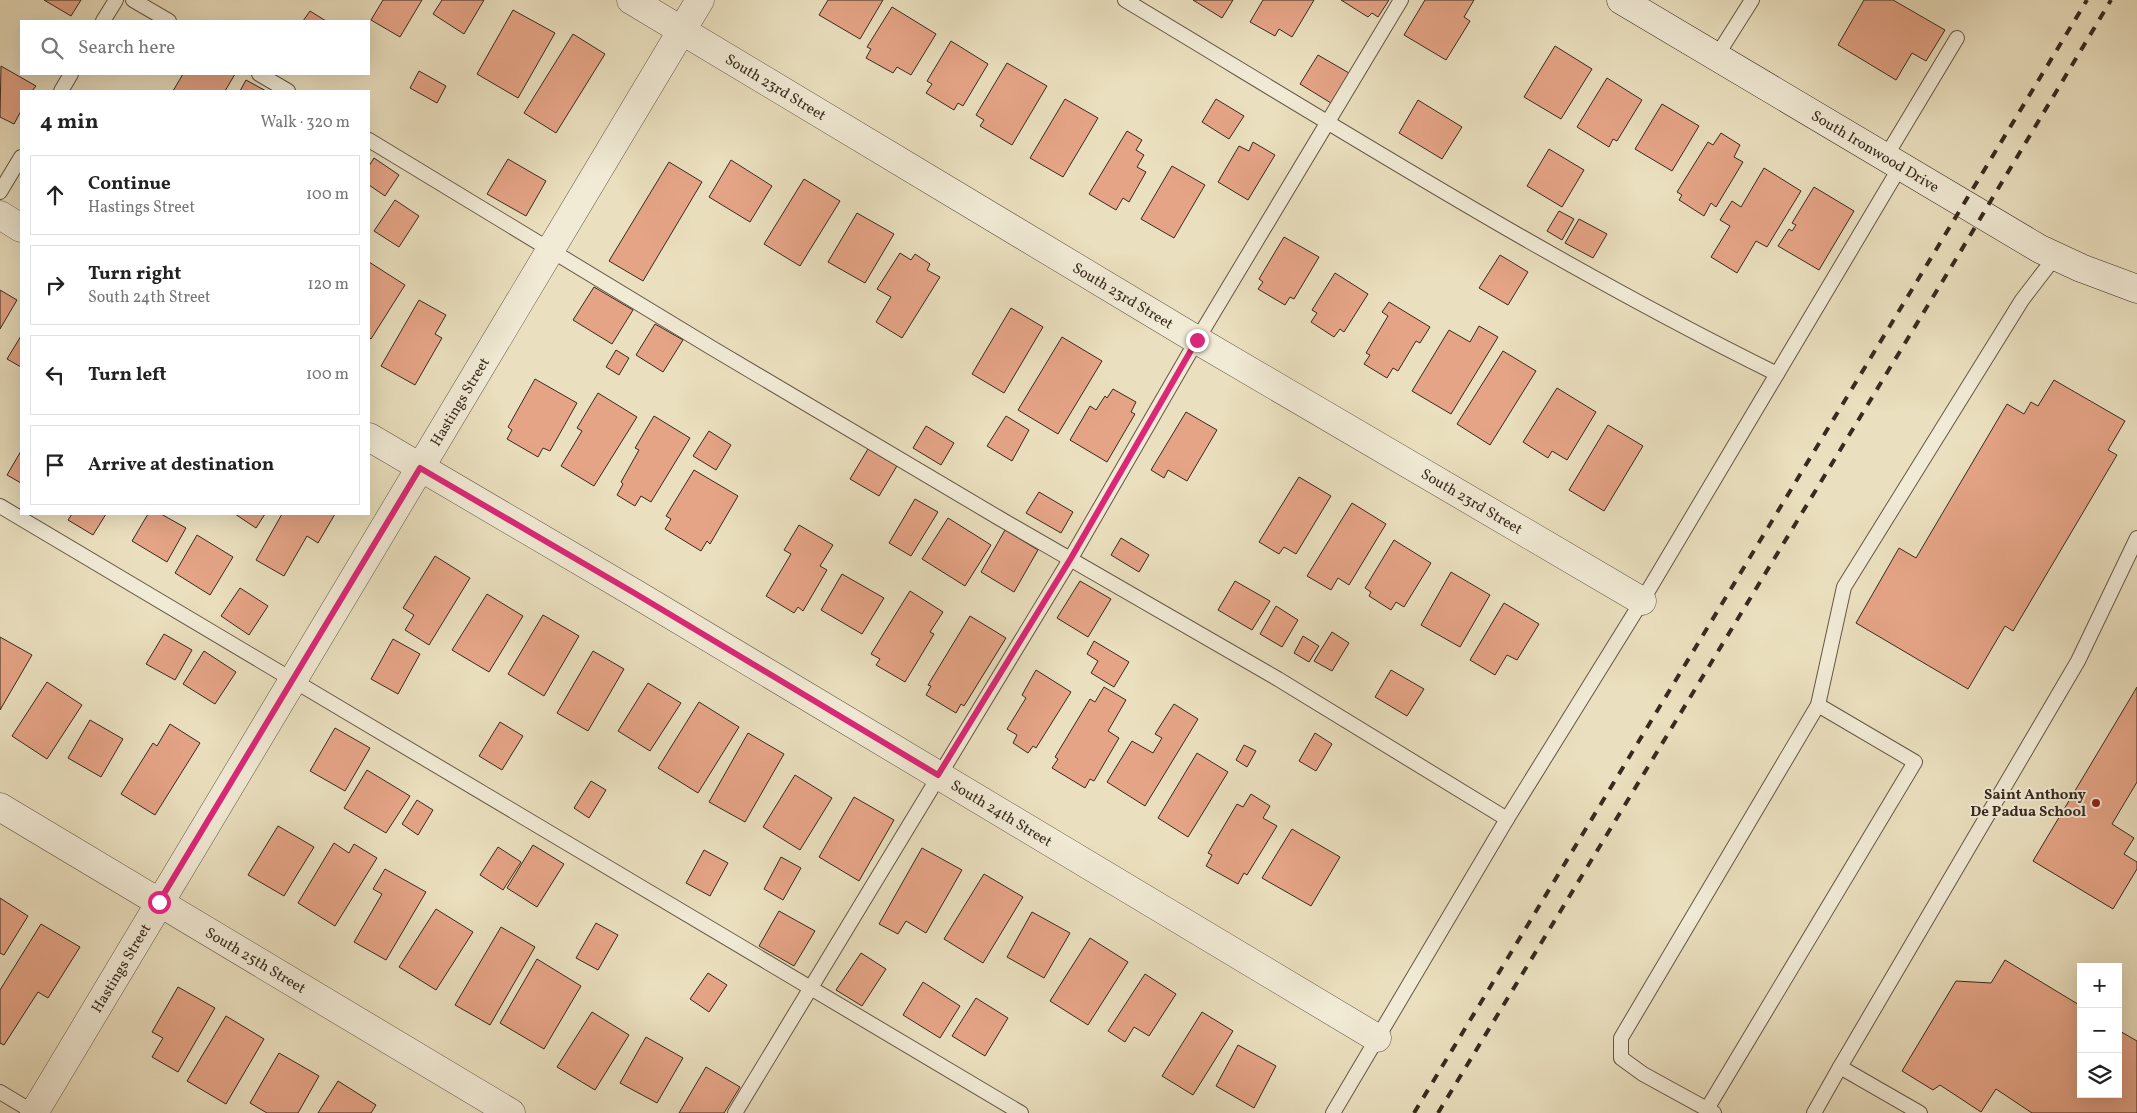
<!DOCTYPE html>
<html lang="en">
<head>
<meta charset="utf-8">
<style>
  :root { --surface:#fff; --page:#f2f2f2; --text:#222; --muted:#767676; --line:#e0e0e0 }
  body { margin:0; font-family:Vollkorn,serif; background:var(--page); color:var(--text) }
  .controls { position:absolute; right:15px; bottom:15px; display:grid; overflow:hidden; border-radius:0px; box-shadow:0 5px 20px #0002 }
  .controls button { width:45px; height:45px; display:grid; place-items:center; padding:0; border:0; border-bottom:1px solid var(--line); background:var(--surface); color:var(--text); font:25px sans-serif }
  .stop { position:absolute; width:15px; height:15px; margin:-11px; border:4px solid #db2777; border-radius:50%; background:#fff }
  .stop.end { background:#db2777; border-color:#fff; box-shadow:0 1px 5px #0008 }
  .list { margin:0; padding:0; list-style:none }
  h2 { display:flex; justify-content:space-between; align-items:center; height:65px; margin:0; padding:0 20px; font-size:21px }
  h2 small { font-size:16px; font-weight:400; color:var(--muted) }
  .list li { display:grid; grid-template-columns:32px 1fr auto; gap:15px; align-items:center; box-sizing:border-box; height:80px; margin:0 10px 10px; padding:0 10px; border:1px solid var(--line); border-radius:0px }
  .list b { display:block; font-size:19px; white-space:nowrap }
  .list p { margin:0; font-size:16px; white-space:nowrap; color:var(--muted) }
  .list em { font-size:16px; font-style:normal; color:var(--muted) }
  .icon { flex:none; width:28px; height:28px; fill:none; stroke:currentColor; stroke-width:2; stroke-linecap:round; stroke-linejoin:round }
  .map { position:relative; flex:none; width:2137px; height:1113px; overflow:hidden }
  .search { position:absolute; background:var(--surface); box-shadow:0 5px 20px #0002; left:20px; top:20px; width:350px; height:55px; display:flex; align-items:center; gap:12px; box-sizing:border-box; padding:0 18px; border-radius:0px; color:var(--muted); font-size:19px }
  .panel { position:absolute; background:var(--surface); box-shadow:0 5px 20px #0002; left:20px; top:90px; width:350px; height:425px; border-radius:0px }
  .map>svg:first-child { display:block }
</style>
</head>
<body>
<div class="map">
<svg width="2137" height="1113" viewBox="0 0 2137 1113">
  <rect width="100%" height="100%" fill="#eadfbe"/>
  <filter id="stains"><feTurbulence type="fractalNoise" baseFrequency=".004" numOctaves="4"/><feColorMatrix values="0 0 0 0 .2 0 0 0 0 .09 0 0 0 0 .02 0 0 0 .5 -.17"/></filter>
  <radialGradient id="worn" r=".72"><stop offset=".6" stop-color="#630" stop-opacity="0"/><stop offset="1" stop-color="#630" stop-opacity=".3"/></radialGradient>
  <g fill="#e5a486" stroke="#382a1e">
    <polygon points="44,0 81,0 71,16"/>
    <polygon points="383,0 422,0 400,37 371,20"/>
    <polygon points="442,0 484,0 464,34 433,14"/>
    <polygon points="828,0 883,0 860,39 819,15"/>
    <polygon points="1193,0 1233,0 1222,18"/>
    <polygon points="1263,0 1314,0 1292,37 1279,29 1275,36 1250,22"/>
    <polygon points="1341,0 1389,0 1378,17 1372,13 1368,17"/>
    <polygon points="1425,0 1474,0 1464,17 1470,21 1446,60 1404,35"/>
    <polygon points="1864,0 1893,0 1945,30 1926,61 1912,53 1896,80 1838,45"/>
    <polygon points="892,7 936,34 911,75 897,67 893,73 866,58 871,49 867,47"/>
    <polygon points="513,10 555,33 518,98 477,74"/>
    <polygon points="310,11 326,21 303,21"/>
    <polygon points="573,34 605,54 556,133 524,113"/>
    <polygon points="951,41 988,64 963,106 958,103 954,110 926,93 932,84 927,81"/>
    <polygon points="1555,46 1592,69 1561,119 1524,97"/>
    <polygon points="1318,55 1349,73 1331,103 1300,84"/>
    <polygon points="1007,63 1047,86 1012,145 980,126 984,120 976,115"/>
    <polygon points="1,66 36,86 32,91 21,91 21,111 14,124 0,117"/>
    <polygon points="419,71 446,86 437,103 410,88"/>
    <polygon points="183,74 235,74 225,91 173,91"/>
    <polygon points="1607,78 1642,100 1617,141 1613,139 1609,147 1577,127"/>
    <polygon points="246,80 266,91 240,91"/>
    <polygon points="1065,99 1098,118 1063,177 1030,158"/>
    <polygon points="1216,99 1244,116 1229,139 1202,122"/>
    <polygon points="1418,100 1462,127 1442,159 1399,133"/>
    <polygon points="1662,104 1699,126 1672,171 1635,149"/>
    <polygon points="1127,131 1142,140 1136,150 1144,155 1137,167 1146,172 1129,202 1123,198 1116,210 1089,194"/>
    <polygon points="1721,133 1740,145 1734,157 1743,162 1716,207 1711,203 1704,216 1679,200 1682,195 1677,192 1708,142 1713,145"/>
    <polygon points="1253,142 1275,155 1248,200 1218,182 1239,146 1249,151"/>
    <polygon points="1549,149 1584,170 1562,207 1527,186"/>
    <polygon points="374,158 399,175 385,196 369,185 369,166"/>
    <polygon points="508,159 546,181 526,216 487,194"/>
    <polygon points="731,160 772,186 750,222 709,197"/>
    <polygon points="669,162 702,182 643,281 609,261"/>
    <polygon points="1172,166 1205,185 1174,238 1141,219"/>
    <polygon points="1764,168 1801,191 1767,247 1756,241 1737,273 1711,257 1730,226 1720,220 1732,201 1741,207"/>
    <polygon points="804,179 840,201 800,266 764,244"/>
    <polygon points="1814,187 1854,211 1819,270 1778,246 1789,229 1792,231 1796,225 1792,223"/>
    <polygon points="395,200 419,216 399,247 374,231"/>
    <polygon points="1559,211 1574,219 1562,240 1547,231"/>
    <polygon points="857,213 894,234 865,283 828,262"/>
    <polygon points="1579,219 1607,234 1593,258 1565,243"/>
    <polygon points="1284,237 1319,257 1294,299 1290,297 1285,305 1258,289 1263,282 1259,279"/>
    <polygon points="900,253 911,260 915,254 930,264 927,270 940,277 902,338 876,322 891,297 877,289"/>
    <polygon points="1500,255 1528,272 1508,305 1479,288"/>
    <polygon points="369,262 405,285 371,339 369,337"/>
    <polygon points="1335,273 1368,294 1344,332 1340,329 1334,337 1311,322 1317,313 1312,310"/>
    <polygon points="594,287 633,310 612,344 573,320"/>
    <polygon points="0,290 17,300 0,329"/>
    <polygon points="419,300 446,315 435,334 442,338 415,385 381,366"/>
    <polygon points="1389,302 1430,327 1420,343 1416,341 1398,371 1393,368 1387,378 1364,364 1370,355 1366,353 1388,316 1382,312"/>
    <polygon points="1011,308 1043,327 1004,393 972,374"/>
    <polygon points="655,324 683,340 663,372 636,355"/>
    <polygon points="1479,326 1498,337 1451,414 1412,391 1449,330 1470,342"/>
    <polygon points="21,336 21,367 7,359"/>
    <polygon points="1062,337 1102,361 1058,434 1018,410"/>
    <polygon points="616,350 629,358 619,375 606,367"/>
    <polygon points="1503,351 1536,371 1490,445 1457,424"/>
    <polygon points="535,379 577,403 550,451 543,448 538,457 507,439 512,430 508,427"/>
    <polygon points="2054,380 2125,421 2108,450 2117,455 2013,631 2005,626 1968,689 1856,623 1899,548 1916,558 2007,404 2024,414 2031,402 2038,406"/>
    <polygon points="1557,388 1596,412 1567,460 1552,451 1548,458 1523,442"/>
    <polygon points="1113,389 1136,402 1131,412 1135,414 1107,462 1070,440 1090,406 1096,410 1105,396 1107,398"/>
    <polygon points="598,393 637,417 594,486 561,466 582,431 577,428"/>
    <polygon points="1186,412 1217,430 1187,481 1168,470 1164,478 1151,470"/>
    <polygon points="654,416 690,438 651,502 641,496 635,506 617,495 623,484 621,482 639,450 635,448"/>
    <polygon points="1006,416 1029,430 1012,461 987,446"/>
    <polygon points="1608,425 1643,446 1604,511 1569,490"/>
    <polygon points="926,426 954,443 941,465 913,448"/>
    <polygon points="709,431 731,445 716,470 693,456"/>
    <polygon points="868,449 897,466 879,496 850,479"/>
    <polygon points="21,451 21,483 7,475"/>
    <polygon points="694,470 738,496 710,544 707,541 701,551 665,529 671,519 666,516"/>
    <polygon points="1299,477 1331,496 1296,554 1284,547 1279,554 1259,542"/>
    <polygon points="1039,492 1073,512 1061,533 1026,513"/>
    <polygon points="915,499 938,512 911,556 889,543"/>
    <polygon points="1352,503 1386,524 1349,585 1338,578 1331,590 1307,576"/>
    <polygon points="72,514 106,514 93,535 68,520"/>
    <polygon points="148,514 161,514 186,528 167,562 132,541"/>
    <polygon points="235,514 265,514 256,528"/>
    <polygon points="282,514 335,514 318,543 307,536 284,576 256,560"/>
    <polygon points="948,518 991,545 965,586 922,559"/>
    <polygon points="799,525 833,545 820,566 827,570 803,611 798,607 794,613 766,596 791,554 784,550"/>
    <polygon points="1005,530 1038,550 1014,592 981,572"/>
    <polygon points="197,535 233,557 210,595 175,573"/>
    <polygon points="1121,538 1149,555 1139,572 1111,555"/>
    <polygon points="1394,540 1431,563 1404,607 1396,602 1391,610 1369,596 1371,592 1365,588"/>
    <polygon points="435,556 470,578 429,645 405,630 414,615 403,608"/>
    <polygon points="1451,572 1490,595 1460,647 1421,625"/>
    <polygon points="842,574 884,598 862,634 821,610"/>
    <polygon points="1080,581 1111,599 1088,637 1057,618"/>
    <polygon points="1235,581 1270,601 1252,630 1218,610"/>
    <polygon points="240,588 268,606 249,635 221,616"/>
    <polygon points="910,591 943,612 930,632 934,634 905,682 876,665 880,659 871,654"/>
    <polygon points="487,594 523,616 489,672 452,650"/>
    <polygon points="1504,603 1539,624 1517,660 1507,655 1495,675 1470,660"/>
    <polygon points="1276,606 1298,620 1282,647 1260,634"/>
    <polygon points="543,615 579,636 544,696 508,674"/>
    <polygon points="970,616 1006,638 964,706 961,704 956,713 926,695 931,686 928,685"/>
    <polygon points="1332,632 1349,643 1332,671 1314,661"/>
    <polygon points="164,634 192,650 175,680 146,664"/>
    <polygon points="1303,636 1319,646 1309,662 1294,653"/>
    <polygon points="0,637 32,655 0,710"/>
    <polygon points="393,639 420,654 398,694 371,679"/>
    <polygon points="1094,641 1129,662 1114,687 1091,673 1098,661 1087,654"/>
    <polygon points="204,651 236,672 215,704 183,684"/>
    <polygon points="593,651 624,669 588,731 557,713"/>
    <polygon points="1036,670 1071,692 1036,748 1033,746 1028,753 1013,743 1017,735 1007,729 1026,698 1022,695"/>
    <polygon points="1391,670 1424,689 1407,716 1375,697"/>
    <polygon points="47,682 82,705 47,759 12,736"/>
    <polygon points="648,683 681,703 650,751 618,731"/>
    <polygon points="1104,687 1126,700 1108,731 1119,738 1094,781 1090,779 1085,788 1052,768 1058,759 1055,757 1090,699 1095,702"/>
    <polygon points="2137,687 2137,782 2112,824 2134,838 2124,854 2137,862 2137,869 2113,909 2033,861"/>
    <polygon points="699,702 739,727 698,793 658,768"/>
    <polygon points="1174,704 1198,719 1145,806 1107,782 1132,741 1153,753 1162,738 1155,734"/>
    <polygon points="90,720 123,739 101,777 68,758"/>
    <polygon points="500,722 523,736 502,770 479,756"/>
    <polygon points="170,724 200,743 155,815 121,794 153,743 157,746"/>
    <polygon points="335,728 370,748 345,791 310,771"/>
    <polygon points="748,733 784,754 745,822 709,802"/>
    <polygon points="1315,733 1332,744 1316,771 1299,761"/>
    <polygon points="1244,745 1256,751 1247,767 1236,760"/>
    <polygon points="1197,753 1228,772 1188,837 1158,818"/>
    <polygon points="367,770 410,796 386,833 344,808"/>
    <polygon points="795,775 832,798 800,850 763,827"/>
    <polygon points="591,781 606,790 589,818 574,808"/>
    <polygon points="1251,794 1270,806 1263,818 1277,826 1247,875 1244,873 1238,884 1206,866 1212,855 1208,853 1237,804 1243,807"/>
    <polygon points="854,797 894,820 859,881 819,857"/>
    <polygon points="417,800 433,810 418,835 402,824"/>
    <polygon points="278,826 314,847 284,896 248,875"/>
    <polygon points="1292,829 1340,857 1311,906 1262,878"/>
    <polygon points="334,843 349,853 354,844 377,858 335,926 298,903"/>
    <polygon points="533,845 564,864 537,907 507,888"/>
    <polygon points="498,847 521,862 503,890 480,875"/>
    <polygon points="922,848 962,870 926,933 906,921 898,934 879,924"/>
    <polygon points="704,850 728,863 710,896 686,883"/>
    <polygon points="781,857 801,868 783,900 764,889"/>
    <polygon points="385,869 426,892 386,960 354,942 382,894 373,889"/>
    <polygon points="984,874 1023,897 983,963 944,939"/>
    <polygon points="0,898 28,916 4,955 0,953"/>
    <polygon points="436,909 473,932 436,990 399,967"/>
    <polygon points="779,911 815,931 794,966 759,946"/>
    <polygon points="1032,912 1070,933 1044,978 1007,957"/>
    <polygon points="596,923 618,935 598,970 576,958"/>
    <polygon points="41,924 80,947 48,998 38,992 4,1045 0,1043 0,990"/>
    <polygon points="501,927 535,947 490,1025 455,1005"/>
    <polygon points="1090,938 1128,962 1088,1025 1050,1001"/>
    <polygon points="861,953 886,969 862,1006 836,990"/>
    <polygon points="537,959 581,986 544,1049 500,1023"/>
    <polygon points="2005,960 2081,1006 2081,1094 2118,1094 2118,1030 2137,1041 2137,1113 2032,1113 1996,1089 1981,1112 1940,1085 1933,1090 1902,1071 1956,981 1991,983"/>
    <polygon points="708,973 727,985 709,1012 690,999"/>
    <polygon points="1145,974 1176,994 1149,1036 1134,1027 1125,1042 1108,1031"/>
    <polygon points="923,982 960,1006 940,1038 903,1015"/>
    <polygon points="178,987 215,1008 178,1072 152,1057 163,1038 152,1032"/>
    <polygon points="976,998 1008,1018 985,1056 952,1036"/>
    <polygon points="592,1012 629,1035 595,1090 557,1067"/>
    <polygon points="1202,1012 1233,1031 1193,1095 1162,1076"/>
    <polygon points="226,1016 264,1039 226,1104 187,1081"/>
    <polygon points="646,1037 683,1058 657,1103 620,1083"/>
    <polygon points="1238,1045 1276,1066 1254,1108 1216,1086"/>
    <polygon points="279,1053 319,1076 298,1113 267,1113 250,1103"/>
    <polygon points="706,1067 740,1087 724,1113 679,1113"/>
    <polygon points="338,1081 376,1105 371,1113 318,1113"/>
  </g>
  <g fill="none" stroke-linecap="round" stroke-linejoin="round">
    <g stroke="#645746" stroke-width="16">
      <g id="lane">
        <polyline points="133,0 169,21"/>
        <path d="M 1125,0 C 1340,129 1552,263 1777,374"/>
        <polyline points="103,21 116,0"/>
        <polyline points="1716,57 1752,0"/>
        <polyline points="259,74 288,91"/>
        <polyline points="61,91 71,74"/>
        <polyline points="369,140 712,348 999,518 1278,679 1507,819"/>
        <polyline points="1885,158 1957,38"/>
        <polyline points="0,192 21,157"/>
        <polyline points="0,506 1021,1113"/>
        <polyline points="1840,1067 2078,661 2137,538"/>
        <polyline points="0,1092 35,1113"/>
        <polyline points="1707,1109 1915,762 1818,705"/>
        <polyline points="735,1113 1071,558 1197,340 1401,0"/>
        <polyline points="1333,1113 1507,819 1642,601 1900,167"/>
        <polyline points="1714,1113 1643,1074 1621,1058 1621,1038 1818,705 1844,587 2022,300 2055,257"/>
        <polyline points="1814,1113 1840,1067 1920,1113"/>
      </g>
    </g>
    <g stroke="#645746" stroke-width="29">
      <g id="street">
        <path id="s1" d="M 631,0 L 1197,340 L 1642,601"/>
        <polyline points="0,215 21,228"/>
        <path id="s2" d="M 369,437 L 636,594 L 1377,1038"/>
        <path id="s3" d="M 0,807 L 511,1113"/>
        <path id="s4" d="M 34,1113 L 700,0"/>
      </g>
    </g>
    <g stroke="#382a1e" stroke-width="29">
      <g id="secondary">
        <path id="s5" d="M 1621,0 L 2040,249 L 2081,268 L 2137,289"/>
      </g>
    </g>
    <use href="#lane" stroke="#f1ead5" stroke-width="14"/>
    <use href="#street" stroke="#f1ead5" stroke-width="28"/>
    <use href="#secondary" stroke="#f1ead5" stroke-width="28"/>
    <g stroke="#382a1e" stroke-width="4" stroke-dasharray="9 9" stroke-linecap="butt">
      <polyline points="1414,1113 2087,0"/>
      <polyline points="1438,1113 1956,259 2111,0"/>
    </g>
  </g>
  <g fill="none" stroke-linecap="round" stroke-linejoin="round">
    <polyline stroke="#db2777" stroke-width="6" points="159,902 420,468 636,594 938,775 1071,558 1197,340"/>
  </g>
  <circle fill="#8f2418" stroke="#f1ead5" stroke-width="2" cx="2096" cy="803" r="5"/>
  <g text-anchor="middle" stroke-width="4" stroke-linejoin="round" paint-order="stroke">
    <g font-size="15" fill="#382a1e" stroke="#f1ead5">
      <text dy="5" stroke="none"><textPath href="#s1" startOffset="169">South 23rd Street</textPath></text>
      <text dy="5" stroke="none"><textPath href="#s5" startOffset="296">South Ironwood Drive</textPath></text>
      <text dy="5" stroke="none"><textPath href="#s1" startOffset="574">South 23rd Street</textPath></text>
      <text dy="5" stroke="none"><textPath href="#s4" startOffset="829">Hastings Street</textPath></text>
      <text dy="5" stroke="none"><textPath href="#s1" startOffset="979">South 23rd Street</textPath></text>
      <text dy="5" stroke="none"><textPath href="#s2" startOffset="736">South 24th Street</textPath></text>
      <text dy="5" stroke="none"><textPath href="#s3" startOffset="298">South 25th Street</textPath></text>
      <text dy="5" stroke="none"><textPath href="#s4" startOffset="169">Hastings Street</textPath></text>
    </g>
    <g font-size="15" font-weight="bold" fill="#382a1e" stroke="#f1ead5" text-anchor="end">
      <text x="2086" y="799">Saint Anthony<tspan x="2086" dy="17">De Padua School</tspan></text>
    </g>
  </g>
  <rect width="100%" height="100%" filter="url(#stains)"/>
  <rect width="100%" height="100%" fill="url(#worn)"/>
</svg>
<div class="controls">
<button>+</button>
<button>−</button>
<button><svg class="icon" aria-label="layers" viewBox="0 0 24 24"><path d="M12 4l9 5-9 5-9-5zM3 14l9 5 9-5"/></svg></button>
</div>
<div class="stop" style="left:159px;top:902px"></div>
<div class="stop end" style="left:1197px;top:340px"></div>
<div class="search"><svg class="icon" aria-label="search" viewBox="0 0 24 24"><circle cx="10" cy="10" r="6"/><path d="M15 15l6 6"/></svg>Search here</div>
<section class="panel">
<h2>4 min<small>Walk · 320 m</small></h2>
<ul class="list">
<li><svg class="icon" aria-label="ahead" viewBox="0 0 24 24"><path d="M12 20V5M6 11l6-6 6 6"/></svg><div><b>Continue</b><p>Hastings Street</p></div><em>100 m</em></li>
<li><svg class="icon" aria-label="right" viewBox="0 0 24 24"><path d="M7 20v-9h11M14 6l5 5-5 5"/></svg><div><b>Turn right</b><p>South 24th Street</p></div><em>120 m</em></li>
<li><svg class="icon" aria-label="left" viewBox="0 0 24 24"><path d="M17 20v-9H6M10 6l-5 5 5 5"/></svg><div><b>Turn left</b></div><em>100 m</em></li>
<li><svg class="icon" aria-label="arrive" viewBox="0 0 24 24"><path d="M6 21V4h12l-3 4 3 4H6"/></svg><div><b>Arrive at destination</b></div></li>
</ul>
</section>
</div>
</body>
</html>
